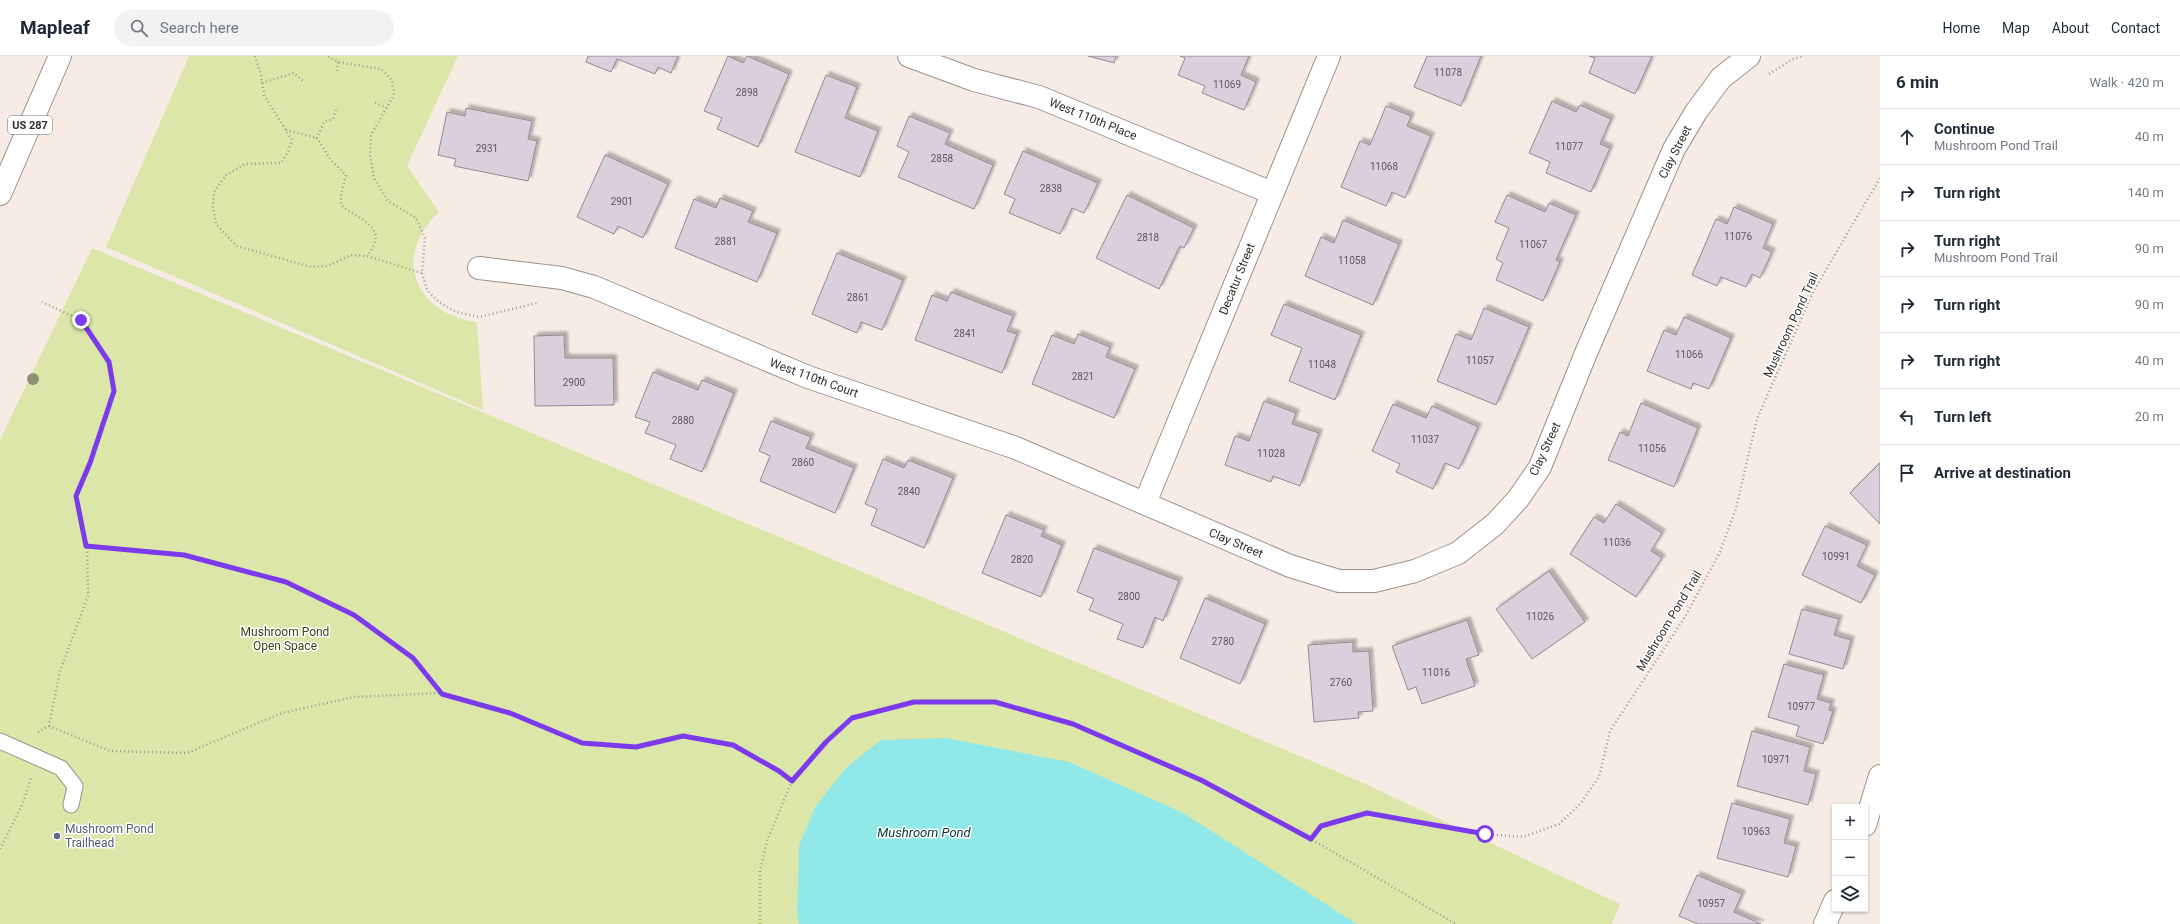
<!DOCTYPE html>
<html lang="en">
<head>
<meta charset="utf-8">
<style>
  :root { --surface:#fff; --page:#f2f2f3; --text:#1f2937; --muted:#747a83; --line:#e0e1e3 }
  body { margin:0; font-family:Roboto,sans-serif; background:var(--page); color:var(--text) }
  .controls { position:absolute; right:12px; bottom:12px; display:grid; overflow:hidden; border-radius:0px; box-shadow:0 1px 3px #0004 }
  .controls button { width:36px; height:36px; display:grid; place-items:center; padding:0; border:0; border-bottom:1px solid var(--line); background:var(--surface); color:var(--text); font:20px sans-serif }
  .stop { position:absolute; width:12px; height:12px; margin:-9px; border:3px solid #7c3aed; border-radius:50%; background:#fff }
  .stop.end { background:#7c3aed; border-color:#fff; box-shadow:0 1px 4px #0008 }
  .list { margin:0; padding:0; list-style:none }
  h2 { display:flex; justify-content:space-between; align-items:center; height:52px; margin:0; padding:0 16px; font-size:17px }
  h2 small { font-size:13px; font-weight:400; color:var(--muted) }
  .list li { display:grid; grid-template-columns:26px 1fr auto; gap:12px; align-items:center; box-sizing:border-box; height:56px; padding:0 16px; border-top:1px solid var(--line) }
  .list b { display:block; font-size:15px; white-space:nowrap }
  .list p { margin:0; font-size:13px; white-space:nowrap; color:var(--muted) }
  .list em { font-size:13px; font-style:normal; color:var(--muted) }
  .icon { flex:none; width:22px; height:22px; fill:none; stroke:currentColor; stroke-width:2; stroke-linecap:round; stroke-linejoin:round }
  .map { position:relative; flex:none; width:1880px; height:868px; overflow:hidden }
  header { display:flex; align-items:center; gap:24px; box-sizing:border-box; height:56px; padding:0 20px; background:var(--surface); border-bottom:1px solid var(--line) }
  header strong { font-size:19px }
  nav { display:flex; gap:22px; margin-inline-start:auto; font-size:14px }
  .search { width:280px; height:36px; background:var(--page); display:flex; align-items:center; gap:10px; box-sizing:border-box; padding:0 14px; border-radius:22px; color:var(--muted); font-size:15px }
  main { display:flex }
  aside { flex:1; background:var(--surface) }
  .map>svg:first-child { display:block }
</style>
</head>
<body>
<header>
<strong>Mapleaf</strong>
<div class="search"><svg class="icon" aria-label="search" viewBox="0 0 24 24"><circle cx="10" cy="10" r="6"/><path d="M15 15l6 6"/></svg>Search here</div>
<nav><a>Home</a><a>Map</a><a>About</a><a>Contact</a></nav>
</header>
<main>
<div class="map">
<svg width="1880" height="868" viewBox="0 0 1880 868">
  <defs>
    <filter id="shadow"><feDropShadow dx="3.5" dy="-3.5" stdDeviation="1" flood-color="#0004"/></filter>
  </defs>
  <rect width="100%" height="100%" fill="#f7ece5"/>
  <g fill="#dce6a9">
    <path d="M 189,0 L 458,0 L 407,110 L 439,156 C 391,200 415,258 477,266 L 483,354 L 106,191 Z"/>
    <polygon points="92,192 1359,725 1620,848 1612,868 0,868 0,384"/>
  </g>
  <polygon fill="#90e8e8" points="946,682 1069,706 1183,757 1357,868 799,868 797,856 799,790 815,751 847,711 881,684"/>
  <g fill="#d8d1db" stroke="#918a94" filter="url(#shadow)">
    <polygon points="588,0 678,0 671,17 658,11 655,18 617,3 611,16 586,6"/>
    <polygon points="728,0 743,7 747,0 789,18 758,91 717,73 722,62 704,55"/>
    <polygon points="1088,0 1116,0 1114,7"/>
    <polygon points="1180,0 1249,0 1241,19 1256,26 1244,54 1202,37 1205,30 1178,19 1185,2"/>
    <polygon points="1427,0 1481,0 1461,50 1414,31"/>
    <polygon points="1589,0 1652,0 1635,38 1589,17 1595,2"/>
    <polygon points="826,19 857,31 845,62 878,75 860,121 795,96"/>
    <polygon points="1552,45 1576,56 1580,49 1611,63 1600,88 1610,92 1591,136 1546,117 1550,106 1529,97"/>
    <polygon points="1386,50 1411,60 1407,70 1431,80 1405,142 1392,136 1386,150 1341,131 1360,85 1370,89"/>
    <polygon points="466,52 532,65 528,83 537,85 528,125 454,110 456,103 438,99 447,56 465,60"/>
    <polygon points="909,60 950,77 945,88 993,109 974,153 898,121 909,96 897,90"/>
    <polygon points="1023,95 1098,127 1084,157 1072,152 1060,178 1009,157 1015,143 1004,138"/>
    <polygon points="605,99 668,128 643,182 618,170 614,178 577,161"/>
    <polygon points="1127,139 1194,172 1184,192 1180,190 1159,233 1096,202"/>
    <polygon points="1507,139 1545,156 1549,147 1576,159 1556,204 1560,206 1543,245 1496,224 1503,207 1496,203 1509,172 1495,166"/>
    <polygon points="720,142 753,155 748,166 777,177 757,226 675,192 694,143 716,152"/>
    <polygon points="1734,151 1773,168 1763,192 1772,196 1760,222 1752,218 1746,231 1721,221 1717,230 1692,219 1716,163 1727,168"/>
    <polygon points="1343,164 1399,188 1373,249 1305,220 1321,181 1334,187"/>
    <polygon points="837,197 903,224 882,274 861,266 857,277 812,258"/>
    <polygon points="951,236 1013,260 1007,275 1017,278 1002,317 915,284 932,239 947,245"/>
    <polygon points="1284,248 1361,279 1335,344 1289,325 1302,292 1271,279"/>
    <polygon points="1484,252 1529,271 1496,349 1437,325 1456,278 1471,284"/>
    <polygon points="1684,261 1731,282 1709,333 1693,327 1691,333 1647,315 1664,274 1676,279"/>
    <polygon points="1078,278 1110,291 1106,301 1135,313 1114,362 1032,328 1052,279 1074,288"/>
    <polygon points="564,279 565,302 613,302 614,349 535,350 534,280"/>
    <polygon points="653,316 698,334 702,324 734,337 702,416 670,403 676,389 645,377 650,366 635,361"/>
    <polygon points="1264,345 1296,357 1292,368 1319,377 1300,430 1273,420 1271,426 1225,409 1235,380 1249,385"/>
    <polygon points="1641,347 1698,372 1674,431 1608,404 1620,376 1628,380"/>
    <polygon points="1393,348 1426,362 1432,350 1478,371 1459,413 1445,407 1433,433 1396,416 1400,408 1372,395"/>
    <polygon points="771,365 811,381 806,392 854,412 835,457 760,425 770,400 759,395"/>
    <polygon points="883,403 904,412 908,404 953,422 924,492 871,469 877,453 865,448"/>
    <polygon points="1880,407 1880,468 1850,437"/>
    <polygon points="1616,448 1662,477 1651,495 1662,502 1636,541 1570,498 1594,461 1604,467"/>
    <polygon points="1006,459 1044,474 1041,480 1062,489 1041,541 982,517"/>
    <polygon points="1825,470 1867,489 1857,510 1875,519 1861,547 1802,519"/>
    <polygon points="1094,492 1179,525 1163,565 1155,561 1143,592 1117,583 1123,568 1089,554 1094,543 1077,536"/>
    <polygon points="1549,515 1585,566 1532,603 1496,553"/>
    <polygon points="1205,542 1265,568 1240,628 1180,602"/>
    <polygon points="1802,553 1839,563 1834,579 1851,584 1843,613 1789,598"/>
    <polygon points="1467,564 1479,599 1466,603 1475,630 1422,648 1416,631 1408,634 1392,590"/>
    <polygon points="1353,586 1353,596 1369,595 1373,655 1358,656 1359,662 1314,666 1308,589"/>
    <polygon points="1784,608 1824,619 1817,643 1831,647 1829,654 1833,655 1823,688 1796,680 1799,670 1768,661"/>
    <polygon points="1752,675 1810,691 1804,715 1816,718 1808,749 1737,730"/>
    <polygon points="1732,747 1790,763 1784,787 1796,790 1788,821 1717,802"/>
    <polygon points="1697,819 1742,838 1734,856 1761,868 1698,868 1679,860"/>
  </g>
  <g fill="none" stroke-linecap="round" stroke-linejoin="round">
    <g stroke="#9c928b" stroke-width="17">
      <polyline id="service" points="0,685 61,712 75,730 71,749"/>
    </g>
    <g stroke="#9c928b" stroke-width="24">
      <g id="minor">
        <polyline points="909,0 974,24 1039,41 1272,137"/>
        <polyline points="479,212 562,222 594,231 808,321 1016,392 1290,510 1339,525 1374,525 1415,515 1458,497 1495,468 1518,443 1540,411 1586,297 1674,93 1696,56 1721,22 1749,0"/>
        <polyline points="1145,447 1329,0"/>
        <polyline points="1865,769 1880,720"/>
        <polyline points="1825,868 1835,845"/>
      </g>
    </g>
    <g stroke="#9c928b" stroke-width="24">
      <polyline id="primary" points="0,138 60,0"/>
    </g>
    <g stroke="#a29a95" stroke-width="2.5" stroke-dasharray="1 3" stroke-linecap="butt">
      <polyline points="255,0 261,19 264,39 292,84 288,96 281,107 245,108 226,119 214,136 213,151 216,168 237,190 311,211 328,210 351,199 367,200 422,217 425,182 416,162 388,145 374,122 370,99 371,79 394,39 392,24 381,13 338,6 328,0"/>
      <polyline points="337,15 338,6"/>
      <polyline points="1769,18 1793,3 1803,0"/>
      <polyline points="262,27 294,17 303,25"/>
      <polyline points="375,47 386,51"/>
      <path d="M 336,54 L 333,63 L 324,66 L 317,82 L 330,103 L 346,119 L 341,138 L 341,149 C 359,165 391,170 367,200"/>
      <polyline points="286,74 317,82"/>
      <polyline points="422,217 427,234 439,246 456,256 479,261 537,247"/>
      <polyline points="87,490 184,499 286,525 354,559 413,603 442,637"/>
      <polyline points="49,670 110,695 187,697 282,657 354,641 442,637 510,657 582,687 636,691 683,680 733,689 779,715 792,725"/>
      <polyline points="38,676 49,670 60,615 88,540 87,490 76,440 90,407 114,335 109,305 81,264 42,246"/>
      <polyline points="1311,783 1321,770 1367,757 1485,778 1523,781 1559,768 1580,748 1599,721 1610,675 1685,561 1720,496 1736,452 1757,363 1813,236 1880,122"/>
      <polyline points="0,793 23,747 31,722"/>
      <polyline points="760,868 760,815 767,785 792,725 826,685 852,662 914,646 995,646 1073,668 1201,724 1311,783 1456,868"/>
    </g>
    <use href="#service" stroke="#fff" stroke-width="15"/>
    <use href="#minor" stroke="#fff" stroke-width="22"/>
    <use href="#primary" stroke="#fff" stroke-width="22"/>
  </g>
  <circle fill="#929073" cx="33" cy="323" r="6"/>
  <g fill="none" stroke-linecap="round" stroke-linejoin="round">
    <polyline stroke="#7c3aed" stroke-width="5" points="81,264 109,306 114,335 90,407 76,440 86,490 184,499 286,526 354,559 413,602 442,638 510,657 582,687 636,691 683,680 733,689 779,715 792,725 826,686 852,662 914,646 995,646 1073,668 1201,724 1311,783 1321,770 1367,757 1485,778"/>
  </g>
  <circle fill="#5c6f8a" stroke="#fff" stroke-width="1.5" cx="57" cy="780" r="4"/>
  <g text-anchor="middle" stroke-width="3" stroke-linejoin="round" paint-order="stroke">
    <g font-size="10" fill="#5c5858">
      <text x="1448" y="20">11078</text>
      <text x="1227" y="32">11069</text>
      <text x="747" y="40">2898</text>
      <text x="1569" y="94">11077</text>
      <text x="487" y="96">2931</text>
      <text x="942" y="106">2858</text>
      <text x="1384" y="114">11068</text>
      <text x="1051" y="136">2838</text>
      <text x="622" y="149">2901</text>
      <text x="1738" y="184">11076</text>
      <text x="1148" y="185">2818</text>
      <text x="726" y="189">2881</text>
      <text x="1533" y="192">11067</text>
      <text x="1352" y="208">11058</text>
      <text x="858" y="245">2861</text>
      <text x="965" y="281">2841</text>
      <text x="1689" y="302">11066</text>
      <text x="1480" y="308">11057</text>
      <text x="1322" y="312">11048</text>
      <text x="1083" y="324">2821</text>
      <text x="574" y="330">2900</text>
      <text x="683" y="368">2880</text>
      <text x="1425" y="387">11037</text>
      <text x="1652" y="396">11056</text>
      <text x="1271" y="401">11028</text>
      <text x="803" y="410">2860</text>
      <text x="909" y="439">2840</text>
      <text x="1617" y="490">11036</text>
      <text x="1836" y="504">10991</text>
      <text x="1022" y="507">2820</text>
      <text x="1129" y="544">2800</text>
      <text x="1540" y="564">11026</text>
      <text x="1223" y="589">2780</text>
      <text x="1436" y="620">11016</text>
      <text x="1341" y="630">2760</text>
      <text x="1801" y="654">10977</text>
      <text x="1776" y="707">10971</text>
      <text x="1756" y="779">10963</text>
      <text x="1711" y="851">10957</text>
    </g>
    <rect fill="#fff" stroke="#706d6b" stroke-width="1" x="8" y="60" width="44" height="18" rx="3"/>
    <g font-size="11" font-weight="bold" fill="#332f2c">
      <text x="30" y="73">US 287</text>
    </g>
    <g font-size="12" fill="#332f2c" stroke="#fff">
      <text transform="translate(1093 63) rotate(22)" y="4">West 110th Place</text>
      <text transform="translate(1675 96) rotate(-63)" y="4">Clay Street</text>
      <text transform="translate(1237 223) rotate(-68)" y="4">Decatur Street</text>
      <text transform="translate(1791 269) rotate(-65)" y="4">Mushroom Pond Trail</text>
      <text transform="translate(814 322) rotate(20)" y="4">West 110th Court</text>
      <text transform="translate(1545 393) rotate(-65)" y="4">Clay Street</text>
      <text transform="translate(1236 487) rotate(23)" y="4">Clay Street</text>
      <text transform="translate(1669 565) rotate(-59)" y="4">Mushroom Pond Trail</text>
    </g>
    <g font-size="12" fill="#404516" stroke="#fff">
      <text x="285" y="580">Mushroom Pond<tspan x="285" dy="14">Open Space</tspan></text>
    </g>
    <g font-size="12" fill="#4e5e75" stroke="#fff" text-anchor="start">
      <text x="65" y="777">Mushroom Pond<tspan x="65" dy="14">Trailhead</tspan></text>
    </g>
    <g font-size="13" font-style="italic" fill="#093535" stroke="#fff">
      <text x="924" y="781">Mushroom Pond</text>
    </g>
  </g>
</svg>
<div class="controls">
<button>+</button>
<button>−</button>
<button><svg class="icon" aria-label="layers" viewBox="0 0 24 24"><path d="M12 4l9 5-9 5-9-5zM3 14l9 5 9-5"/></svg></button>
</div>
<div class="stop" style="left:1485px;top:778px"></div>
<div class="stop end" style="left:81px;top:264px"></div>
</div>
<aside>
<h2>6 min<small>Walk · 420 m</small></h2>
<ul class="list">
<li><svg class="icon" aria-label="ahead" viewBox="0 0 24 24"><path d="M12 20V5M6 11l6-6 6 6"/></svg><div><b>Continue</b><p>Mushroom Pond Trail</p></div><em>40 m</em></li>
<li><svg class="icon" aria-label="right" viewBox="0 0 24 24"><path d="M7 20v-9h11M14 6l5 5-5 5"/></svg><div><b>Turn right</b></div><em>140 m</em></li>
<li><svg class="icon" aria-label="right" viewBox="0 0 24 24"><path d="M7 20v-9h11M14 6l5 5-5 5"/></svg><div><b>Turn right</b><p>Mushroom Pond Trail</p></div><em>90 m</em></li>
<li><svg class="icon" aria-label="right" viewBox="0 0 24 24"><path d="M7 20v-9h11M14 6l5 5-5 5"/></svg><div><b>Turn right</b></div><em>90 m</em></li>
<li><svg class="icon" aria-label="right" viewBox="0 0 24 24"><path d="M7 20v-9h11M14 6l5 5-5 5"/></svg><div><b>Turn right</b></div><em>40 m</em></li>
<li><svg class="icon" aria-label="left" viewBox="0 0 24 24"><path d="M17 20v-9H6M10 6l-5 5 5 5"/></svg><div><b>Turn left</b></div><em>20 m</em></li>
<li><svg class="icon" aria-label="arrive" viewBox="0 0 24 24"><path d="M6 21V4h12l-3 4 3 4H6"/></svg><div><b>Arrive at destination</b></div></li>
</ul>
</aside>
</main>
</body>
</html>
